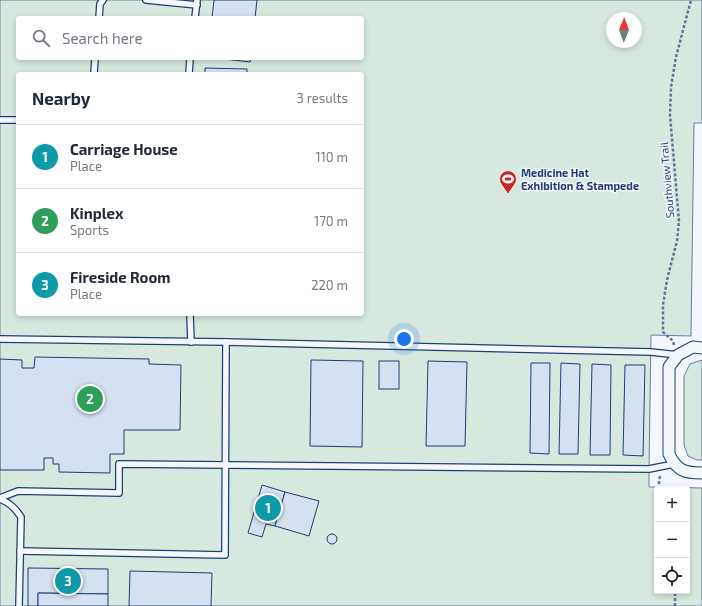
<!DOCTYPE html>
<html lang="en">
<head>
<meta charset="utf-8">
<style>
  :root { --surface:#fff; --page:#f2f2f3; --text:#1f2937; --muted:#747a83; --line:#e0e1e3; --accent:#0b8043 }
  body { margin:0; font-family:"Exo 2",sans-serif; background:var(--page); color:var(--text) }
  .controls { position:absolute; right:12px; bottom:12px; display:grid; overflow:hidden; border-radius:4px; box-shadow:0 2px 6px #0003 }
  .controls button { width:36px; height:36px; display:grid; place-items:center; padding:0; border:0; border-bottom:1px solid var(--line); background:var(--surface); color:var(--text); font:20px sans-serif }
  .compass { position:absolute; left:606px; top:12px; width:36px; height:36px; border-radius:50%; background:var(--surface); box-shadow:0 2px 6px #0003; rotate:1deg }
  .you { position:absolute; left:404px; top:339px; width:14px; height:14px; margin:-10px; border:3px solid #fff; border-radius:50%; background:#1a73e8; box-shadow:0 0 0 6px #1a73e833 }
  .badge { display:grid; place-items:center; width:26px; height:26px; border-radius:50%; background:var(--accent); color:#fff; font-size:13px; font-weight:700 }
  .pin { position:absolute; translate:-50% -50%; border:2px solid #fff; box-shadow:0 1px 4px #0006 }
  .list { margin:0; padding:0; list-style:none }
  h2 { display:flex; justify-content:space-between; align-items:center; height:52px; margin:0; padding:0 16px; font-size:17px }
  h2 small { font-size:13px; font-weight:400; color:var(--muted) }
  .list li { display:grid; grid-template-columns:26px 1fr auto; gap:12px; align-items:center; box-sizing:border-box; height:64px; padding:0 16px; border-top:1px solid var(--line) }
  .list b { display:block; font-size:15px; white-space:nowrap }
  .list p { margin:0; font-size:13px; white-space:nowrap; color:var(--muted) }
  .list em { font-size:13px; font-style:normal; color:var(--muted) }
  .icon { flex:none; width:22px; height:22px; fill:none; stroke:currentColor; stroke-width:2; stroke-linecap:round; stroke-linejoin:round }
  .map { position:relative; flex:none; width:702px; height:606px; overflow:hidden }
  .search { position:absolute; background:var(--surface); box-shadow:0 2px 6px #0003; left:16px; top:16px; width:348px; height:44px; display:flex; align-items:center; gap:10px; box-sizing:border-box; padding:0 14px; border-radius:4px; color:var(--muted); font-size:15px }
  .panel { position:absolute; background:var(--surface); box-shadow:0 2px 6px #0003; left:16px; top:72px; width:348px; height:244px; border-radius:4px }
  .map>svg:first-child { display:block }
</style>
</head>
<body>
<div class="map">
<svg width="702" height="606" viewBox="0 0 702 606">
  <rect width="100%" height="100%" fill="#f4f7fb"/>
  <g fill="#d7e8df" stroke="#687fa3" fill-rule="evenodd">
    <path d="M 0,0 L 702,0 L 702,123 L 694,123 L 691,336 L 651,335 L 649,469 L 649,487 L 702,488 L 702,606 L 0,606 ZM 18,18 L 362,18 L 362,58 L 18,58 ZM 612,18 L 636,18 L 636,42 L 612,42 ZM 18,74 L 362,74 L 362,314 L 18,314 ZM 657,489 L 687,489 L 687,591 L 657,591 Z"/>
    <polygon points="702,360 702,460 697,460 688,456 684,445 684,376 690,364"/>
  </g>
  <g fill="#d5e0f0" stroke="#1d3f73">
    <polygon points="214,0 257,0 255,18 212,18"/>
    <polygon points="215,58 251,58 250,62"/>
    <polygon points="205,68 247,69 247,74 205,74"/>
    <polygon points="35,357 149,359 149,364 181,365 180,430 124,430 124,454 110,454 110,473 59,472 59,464 53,464 53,458 44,458 44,470 0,470 0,359 22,360 22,368 34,368"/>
    <polygon points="311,360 363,361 362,447 310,446"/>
    <rect x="379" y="361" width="20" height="28"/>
    <polygon points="428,361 467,362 465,446 426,446"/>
    <polygon points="531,363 550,363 549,454 530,453"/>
    <polygon points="561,363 580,364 578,454 559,454"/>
    <polygon points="592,364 611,365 610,455 590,455"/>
    <polygon points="625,365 645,365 643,456 623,455"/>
    <polygon points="262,485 285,492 275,526 266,524 262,537 248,533"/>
    <polygon points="285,492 319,501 309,536 275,526"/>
    <circle cx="332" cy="539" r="5"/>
    <polygon points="28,568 108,569 108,594 38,593 38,606 28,606"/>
    <polygon points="130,571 212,573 211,606 129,606"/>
    <polygon points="38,593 108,594 108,606 38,606"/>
  </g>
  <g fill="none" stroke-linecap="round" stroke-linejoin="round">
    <g stroke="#1d3f73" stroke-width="8">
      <g id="lane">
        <polyline points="146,0 197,5"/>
        <polyline points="99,18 100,4 103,0"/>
        <polyline points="195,18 197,0"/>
        <polyline points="94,74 95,58"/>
        <polyline points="189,74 190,58"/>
        <polyline points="0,120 18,120"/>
        <polyline points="190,314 191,342"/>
        <polyline points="0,339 226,342 651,352 678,355"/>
        <polyline points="0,498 18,491 119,493 119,464 649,469 674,464"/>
        <path d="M 0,499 C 10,503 15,508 21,517 L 19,606"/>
        <polyline points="20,551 225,555 226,342"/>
      </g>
    </g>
    <g stroke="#1d3f73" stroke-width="13">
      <path id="street" d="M 702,348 L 693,347 L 678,355 L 669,367 L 669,454 C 677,471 685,473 702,473"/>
    </g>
    <g stroke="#5e769c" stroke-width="2.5" stroke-dasharray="3 2" stroke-linecap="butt">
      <polyline points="674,345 673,341 663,332 663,305 667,280 677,241 679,221 670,115 671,87 676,57 691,0"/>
      <polyline points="658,489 660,476"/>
      <polyline points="657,492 657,504"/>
      <polyline points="675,606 675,591"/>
    </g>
    <use href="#lane" stroke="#f4f7fb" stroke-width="5.5"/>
    <use href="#street" stroke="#f4f7fb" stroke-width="11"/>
  </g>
  <defs>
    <g id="stadium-pin" transform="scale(0.9)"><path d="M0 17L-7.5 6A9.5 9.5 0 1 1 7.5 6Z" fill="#c62828" stroke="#f4f7fb"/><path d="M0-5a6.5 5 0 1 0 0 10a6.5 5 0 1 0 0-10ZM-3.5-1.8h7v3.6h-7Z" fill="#fff"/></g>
  </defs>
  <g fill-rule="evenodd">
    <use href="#stadium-pin" x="508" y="179"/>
  </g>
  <g text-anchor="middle" stroke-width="3" stroke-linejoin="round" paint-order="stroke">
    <g font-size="11" font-weight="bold" fill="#1d3f73" stroke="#f4f7fb" text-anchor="start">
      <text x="521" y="177">Medicine Hat<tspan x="521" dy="13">Exhibition &amp; Stampede</tspan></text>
    </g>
    <g font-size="11" fill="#1d3f73" stroke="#f4f7fb">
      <text transform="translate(667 180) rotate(-95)" y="4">Southview Trail</text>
    </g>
  </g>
</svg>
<div class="controls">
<button>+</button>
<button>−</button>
<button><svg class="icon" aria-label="locate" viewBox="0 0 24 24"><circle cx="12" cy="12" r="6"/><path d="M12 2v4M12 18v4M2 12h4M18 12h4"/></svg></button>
</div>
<svg class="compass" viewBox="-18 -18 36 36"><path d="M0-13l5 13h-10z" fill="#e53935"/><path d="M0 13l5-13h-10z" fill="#747a83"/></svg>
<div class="you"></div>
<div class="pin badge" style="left:268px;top:508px;background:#0f9aa8">1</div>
<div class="pin badge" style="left:90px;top:399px;background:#2e9e5b">2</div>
<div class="pin badge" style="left:68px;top:581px;background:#0f9aa8">3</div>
<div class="search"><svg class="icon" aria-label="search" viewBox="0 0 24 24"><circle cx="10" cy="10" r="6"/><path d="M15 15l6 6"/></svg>Search here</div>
<section class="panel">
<h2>Nearby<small>3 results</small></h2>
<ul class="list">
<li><span class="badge" style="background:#0f9aa8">1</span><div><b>Carriage House</b><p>Place</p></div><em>110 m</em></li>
<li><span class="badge" style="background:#2e9e5b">2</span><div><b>Kinplex</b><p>Sports</p></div><em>170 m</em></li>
<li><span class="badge" style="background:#0f9aa8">3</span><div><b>Fireside Room</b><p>Place</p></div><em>220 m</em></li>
</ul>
</section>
</div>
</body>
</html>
